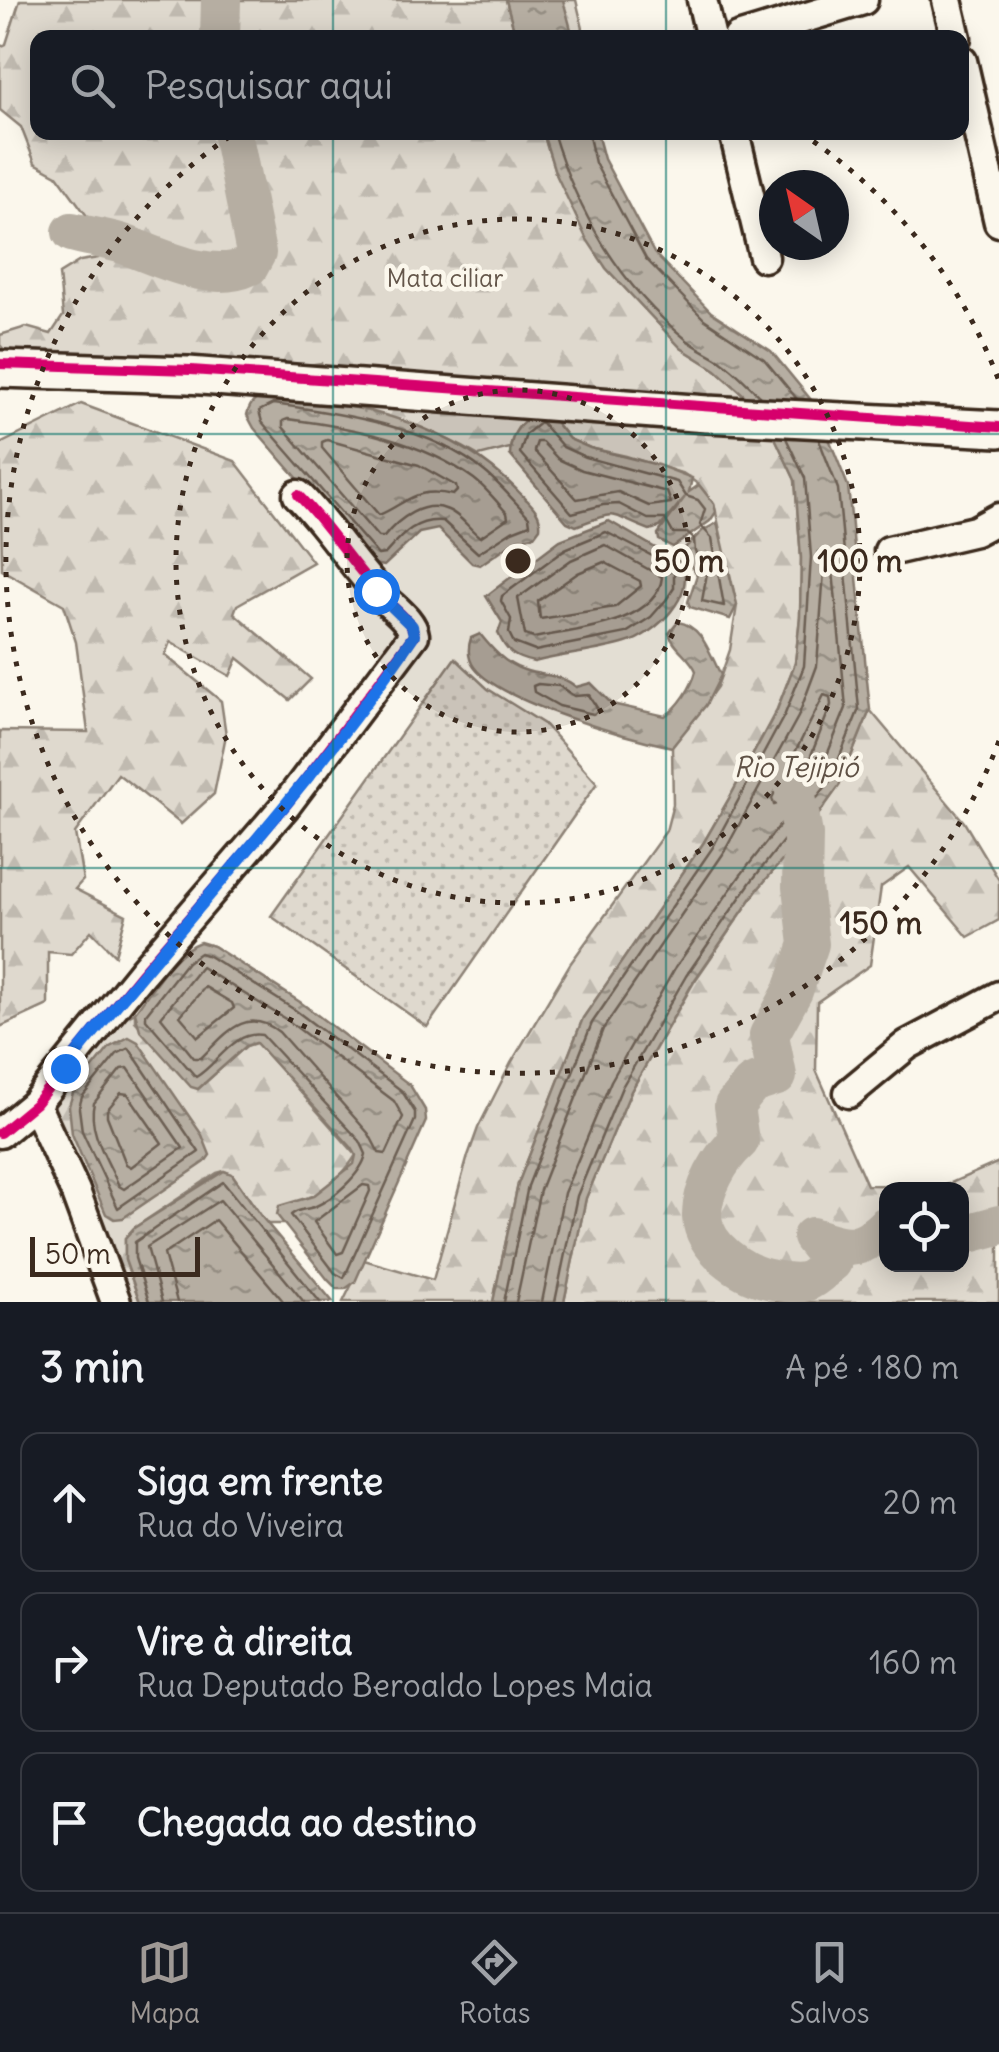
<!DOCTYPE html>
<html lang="pt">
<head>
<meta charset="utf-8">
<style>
  :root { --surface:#171b24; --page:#20242c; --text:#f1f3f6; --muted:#9ea1a6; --line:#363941; --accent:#9f9995 }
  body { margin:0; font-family:Delius,sans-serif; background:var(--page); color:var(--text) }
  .controls { position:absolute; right:30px; bottom:30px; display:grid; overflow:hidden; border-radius:20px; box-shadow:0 5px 25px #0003 }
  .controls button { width:90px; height:90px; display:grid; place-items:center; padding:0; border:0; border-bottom:2px solid var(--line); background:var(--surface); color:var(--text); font:50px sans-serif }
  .compass { position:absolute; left:759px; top:170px; width:90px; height:90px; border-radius:50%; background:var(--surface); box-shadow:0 5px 25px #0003; rotate:326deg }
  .scale { position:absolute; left:30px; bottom:25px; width:170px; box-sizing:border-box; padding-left:10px; border:5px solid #3b2a1e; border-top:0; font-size:28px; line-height:35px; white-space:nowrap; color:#3b2a1e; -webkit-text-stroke:8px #fbf7ec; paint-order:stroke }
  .stop { position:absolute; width:30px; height:30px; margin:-22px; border:8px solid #1a73e8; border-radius:50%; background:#fff }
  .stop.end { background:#1a73e8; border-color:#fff; box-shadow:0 2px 10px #0008 }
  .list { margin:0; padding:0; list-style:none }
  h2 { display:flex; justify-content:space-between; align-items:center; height:130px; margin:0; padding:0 40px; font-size:42px }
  h2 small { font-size:32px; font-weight:400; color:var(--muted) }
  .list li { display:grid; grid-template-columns:65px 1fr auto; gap:30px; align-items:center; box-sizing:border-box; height:140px; margin:0 20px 20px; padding:0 20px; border:2px solid var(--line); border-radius:20px }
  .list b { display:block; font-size:38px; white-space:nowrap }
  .list p { margin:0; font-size:32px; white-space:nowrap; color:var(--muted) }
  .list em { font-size:32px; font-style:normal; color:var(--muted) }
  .icon { flex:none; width:55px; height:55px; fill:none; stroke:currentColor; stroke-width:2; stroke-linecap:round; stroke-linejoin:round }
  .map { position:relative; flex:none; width:999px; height:1302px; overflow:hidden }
  .search { position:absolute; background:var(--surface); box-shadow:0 5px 25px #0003; left:30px; right:30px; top:30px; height:110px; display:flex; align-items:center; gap:25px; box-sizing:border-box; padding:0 35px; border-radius:20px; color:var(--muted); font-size:38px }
  .sheet { height:610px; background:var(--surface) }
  nav { display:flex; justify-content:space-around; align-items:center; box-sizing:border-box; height:140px; border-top:2px solid var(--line); background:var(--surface); font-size:28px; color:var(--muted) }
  nav a { display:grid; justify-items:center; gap:5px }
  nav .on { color:var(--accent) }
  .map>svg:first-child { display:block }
</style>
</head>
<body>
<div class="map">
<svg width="999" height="1302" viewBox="0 0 999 1302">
  <defs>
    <pattern id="grass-dots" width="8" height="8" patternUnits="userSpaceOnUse" patternTransform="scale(2.5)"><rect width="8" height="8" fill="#dfd9ce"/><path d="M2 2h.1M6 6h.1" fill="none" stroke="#c0bab0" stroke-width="1.8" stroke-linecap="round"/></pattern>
    <pattern id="forest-firs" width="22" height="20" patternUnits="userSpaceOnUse" patternTransform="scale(2.5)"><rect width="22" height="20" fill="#dfd9ce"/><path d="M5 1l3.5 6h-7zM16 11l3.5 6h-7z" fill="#c0bab0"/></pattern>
    <pattern id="water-ripples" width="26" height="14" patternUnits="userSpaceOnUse" patternTransform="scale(2.5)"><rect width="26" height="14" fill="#b6aea2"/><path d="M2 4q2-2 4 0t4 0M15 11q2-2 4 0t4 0" fill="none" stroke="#958e83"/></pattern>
  </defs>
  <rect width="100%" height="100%" fill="#fbf7ec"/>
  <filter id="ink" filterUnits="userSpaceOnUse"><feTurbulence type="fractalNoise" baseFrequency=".01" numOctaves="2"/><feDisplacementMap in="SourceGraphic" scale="20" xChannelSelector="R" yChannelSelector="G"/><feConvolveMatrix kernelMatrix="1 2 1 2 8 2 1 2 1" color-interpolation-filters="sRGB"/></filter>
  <g filter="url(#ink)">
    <polygon fill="url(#grass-dots)" stroke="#8d8276" stroke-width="2.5" points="455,658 488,689 544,724 597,783 427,1027 271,916"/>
    <g fill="url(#forest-firs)" stroke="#8d8276" stroke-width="2.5" fill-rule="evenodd">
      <path d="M 20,0 L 506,0 L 516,37 L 38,38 L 38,132 L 543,133 L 555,172 L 606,268 L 681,348 L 716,370 L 763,412 L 795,480 L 801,558 L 800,617 L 795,663 L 777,709 L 730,797 L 704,842 L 583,1018 L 518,1184 L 493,1302 L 343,1302 L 364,1260 L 433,1280 L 468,1156 L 478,1128 L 511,1063 L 570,964 L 666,831 L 673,804 L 672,747 L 717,687 L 730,650 L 737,605 L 714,504 L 699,485 L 684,474 L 626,456 L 590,448 L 569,439 L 548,412 C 526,415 514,426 510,448 L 479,456 C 434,429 378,414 327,401 L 330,372 L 321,363 L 282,369 L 13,359 L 0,345 L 0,335 L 26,327 L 51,334 L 63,316 L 59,274 L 80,261 L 98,258 L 110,241 L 109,229 L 87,216 L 57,175 L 35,163 L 21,127 L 0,110 L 0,47 L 6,44 Z"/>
      <polygon points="542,0 576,0 585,37 557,37"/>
      <polygon points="81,404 235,461 313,562 237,605 234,613 311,679 290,700 238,658 230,676 170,642 165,655 221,701 226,735 214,794 181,824 118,774 75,833 83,880 75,889 126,915 115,955 91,931 71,954 48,952 48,1005 0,1027 0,731 88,732 76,642 64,605 2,570 0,444"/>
      <path d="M 870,710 L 964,822 L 999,880 L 999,920 L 968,937 L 909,867 L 881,887 L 870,965 L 817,1002 L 816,1070 L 867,1185 L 944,1186 L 999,1162 L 999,1302 L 564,1302 L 586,1198 L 631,1091 L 694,982 L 758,889 L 803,836 L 839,786 ZM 886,1190 L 962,1190 L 962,1264 L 886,1264 Z"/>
      <path d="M 135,1012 L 135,1021 L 198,1089 L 246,1046 L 256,1042 L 356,1155 C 347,1170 330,1188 313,1196 C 294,1206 295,1195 278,1215 L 284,1224 L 267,1224 L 232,1174 L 224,1171 L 217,1173 L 134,1228 L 125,1238 L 125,1260 L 140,1302 L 126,1302 L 50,1111 C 66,1074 97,1030 135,1012 Z"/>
    </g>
    <g fill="url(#water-ripples)" stroke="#85796d" stroke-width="2.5">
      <polygon points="506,0 563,0 573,37 516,37"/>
      <polygon points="543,133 597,133 604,159 654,253 711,312 771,351 816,406 848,486 870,710 839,786 803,836 758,889 694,981 631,1091 586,1198 564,1302 493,1302 518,1184 583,1018 704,842 730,797 777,710 795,663 800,617 801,558 795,480 763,412 716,370 681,348 606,268 586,238 555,172"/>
      <path d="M 272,394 C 364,406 450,422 517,490 C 528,502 542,511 540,528 L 534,536 L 518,539 L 480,565 L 472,563 L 438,529 L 419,533 L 384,566 L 372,564 L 254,428 L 247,415 C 250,400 259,397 272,394 Z"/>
      <path d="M 547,412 L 569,439 L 590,448 L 658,465 L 692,478 L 689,492 L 699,485 L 714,504 L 716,512 L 710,521 L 673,547 L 659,540 L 658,534 L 685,497 L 660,527 L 650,530 C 608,515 621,508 576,526 L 567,522 L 510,455 C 510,431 524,416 547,412 Z"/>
      <path d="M 609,521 L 681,563 C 698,594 655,635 626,643 C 597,652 564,654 534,662 C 514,658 506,652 498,633 L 502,622 L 486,596 L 560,540 Z"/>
      <polygon points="717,523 737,605 730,619 690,607 688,602 697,575 681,552 702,531"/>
      <path d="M 678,622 C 703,626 710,655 721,675 L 706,705 L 672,747 C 629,738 499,702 474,667 C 467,657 468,647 471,638 L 480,634 C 492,649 505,664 524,670 C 543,677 560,673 576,687 L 591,683 L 612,704 L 665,716 C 679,707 692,687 696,671 C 690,656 673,648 669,633 Z"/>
      <path d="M 200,942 L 213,946 L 300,1002 L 410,1085 L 425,1110 L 426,1121 L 355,1282 L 345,1289 L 337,1289 L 328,1280 L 277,1215 L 279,1206 L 313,1196 L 354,1164 L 356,1155 L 352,1148 L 256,1043 L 246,1046 L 198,1089 L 191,1087 L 140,1030 L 135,1012 C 152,990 173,951 200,942 Z"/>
      <polygon points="129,1037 138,1042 202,1135 210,1155 205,1162 123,1218 114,1219 106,1214 72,1134 69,1106 73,1093 110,1047"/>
      <polygon points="224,1171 232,1174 261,1216 333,1302 140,1302 125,1260 125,1238 134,1228"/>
    </g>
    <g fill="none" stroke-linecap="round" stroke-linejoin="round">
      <g stroke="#6c5f53" stroke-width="2.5">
        <path d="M 553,132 C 577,212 621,287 687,340 C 697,348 709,353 720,360 C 735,370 748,385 761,397"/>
        <polyline points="588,132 595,163 646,259 704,319 764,359 797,399"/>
        <path d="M 273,404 C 341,413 432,427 485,472 C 501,485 515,502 529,517 L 530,524 L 512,531 L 478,553 L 443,521 C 416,518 402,535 385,554 L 378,555 L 262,422 L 259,411 Z"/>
        <path d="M 288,419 C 351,427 422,441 474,479 C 486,488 497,502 507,513 L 508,518 L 480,537 C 469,529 461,515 448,510 C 424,499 398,519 384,537 L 378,537 L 283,427 L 283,421 Z"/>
        <polygon points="541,422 563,447 585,457 677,482 686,496 698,500 705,509 700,525 712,538 724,606 702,601 707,573 695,552 694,539 687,533 673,533 665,519 648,519 619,504 603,505 572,513 520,453 526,434"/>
        <path d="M 327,440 L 419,465 L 456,486 L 457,491 L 453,495 C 415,486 407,503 379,515 L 322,448 L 322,442 Z"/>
        <polygon points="537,442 542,442 558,459 582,470 667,492 671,503 649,506 618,492 577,499 534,451"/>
        <polygon points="606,532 660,560 674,571 674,588 666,600 651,617 626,633 535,651 514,643 509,633 511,619 501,601 502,596 565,549"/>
        <path d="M 605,545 L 662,577 C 657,625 571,630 534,638 L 525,635 L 518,598 L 571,560 Z"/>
        <polygon points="604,562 640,581 641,586 615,607 540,619 538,601 578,573"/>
        <polygon points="538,684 559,686 574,696 589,695 599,711 593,714 559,706 534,692 533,686"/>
        <polygon points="824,695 830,697 831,705 806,768 780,803 774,805 772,798"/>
        <path d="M 200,953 L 209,956 L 295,1010 L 402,1091 L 415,1112 L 415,1120 L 344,1278 L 335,1273 L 291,1215 C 298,1209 304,1210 314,1207 C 333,1199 362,1174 366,1154 L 360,1141 L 262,1035 C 234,1030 217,1065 196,1077 L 146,1019 L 146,1014 L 187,962 Z"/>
        <path d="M 201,967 L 287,1020 L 394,1101 L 403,1117 L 386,1154 L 379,1153 L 369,1134 L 279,1032 C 245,1005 225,1035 201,1058 L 194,1058 L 161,1017 Z"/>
        <polygon points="205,987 232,1003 234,1008 198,1037 180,1016"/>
        <polygon points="129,1048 199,1152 118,1208 82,1131 79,1108 82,1097 117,1054"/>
        <path d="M 128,1068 L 183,1148 L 124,1189 L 119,1186 C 108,1161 87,1130 94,1103 L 121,1069 Z"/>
        <polygon points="121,1093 128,1094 162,1143 131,1167 126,1164 107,1116 107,1110"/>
        <polygon points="363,1185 369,1186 370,1191 343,1252 337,1254 314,1222"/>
        <polyline points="149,1302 135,1258 135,1242 223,1182 320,1302"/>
        <polyline points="162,1302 147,1247 220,1200 304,1302"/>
        <polyline points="177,1302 164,1254 215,1220 284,1302"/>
        <polyline points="504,1302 528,1186 592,1023 713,847 785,714 804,666 811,557 805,478 786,438"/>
        <polyline points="516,1302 540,1190 603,1029 723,854 798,717 817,666 824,571 830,567 833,571 846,708 819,775 740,876 675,968 611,1081 564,1193 542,1302"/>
        <polyline points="555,1302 577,1196 622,1087 686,976 750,883 830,781 859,709 838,489 819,440"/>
      </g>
      <g stroke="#b6aea2" stroke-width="40">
        <polyline points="220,38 221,0"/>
        <path d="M 72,232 C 89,237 109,239 126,245 C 162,258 211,284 249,266 L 256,253 L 232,132"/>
        <path d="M 794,785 L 803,835 L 802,887 L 809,944 L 793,991 L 769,1035 L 777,1076 L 752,1084 L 734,1106 L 739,1141 C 721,1157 701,1190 702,1217 C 704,1247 741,1273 768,1279 C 779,1281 795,1285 807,1281 C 816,1278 825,1267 832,1262 L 812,1237 C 846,1248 858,1253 886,1226"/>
        <polyline points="962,1235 999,1225"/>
      </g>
      <g stroke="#3b2a1e" stroke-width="35">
        <g id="minor">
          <polyline points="702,0 711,38"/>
          <polyline points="947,0 956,38"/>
          <polyline points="738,38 863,0"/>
          <polyline points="962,61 999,222"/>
          <polyline points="734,132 764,257"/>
          <polyline points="889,551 975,531 999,518"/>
          <polyline points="849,1093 907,1045 999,996"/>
          <polyline points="35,1104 75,1191 116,1302"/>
          <path d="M 0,1133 L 35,1104 L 142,972 L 286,805 L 414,635 C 412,621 396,610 385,599 C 353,567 330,527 298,495"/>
        </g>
      </g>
      <g stroke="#3b2a1e" stroke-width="42">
        <polyline id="major" points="0,369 188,375 707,414 999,429"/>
      </g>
      <use href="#minor" stroke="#fbf7ec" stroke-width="28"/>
      <use href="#major" stroke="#fbf7ec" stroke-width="35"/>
      <g stroke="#fbf7ec" stroke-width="16">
        <g id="cycleway">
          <polyline points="0,364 191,370 999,427"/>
          <path d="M 0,1133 L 35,1104 L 142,972 L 286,805 L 414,635 C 412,621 396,610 385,599 C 353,567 330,527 298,495"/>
        </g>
      </g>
      <use href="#cycleway" stroke="#d6006c" stroke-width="10"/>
    </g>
  </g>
  <g fill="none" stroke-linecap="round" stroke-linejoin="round" filter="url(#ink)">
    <path stroke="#1a73e8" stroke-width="12" d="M 65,1068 C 180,923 310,789 414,635 L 412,626 L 376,591"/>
  </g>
  <path fill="none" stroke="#0f766e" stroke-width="2.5" stroke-opacity="0.55" d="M 333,0 L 333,38M 666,0 L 666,38M 333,132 L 333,1302M 666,132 L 666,1302M 0,434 L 999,434M 0,868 L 999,868"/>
  <circle cx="518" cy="561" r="171" fill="#3b2a1e" fill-opacity=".12"/>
  <g fill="none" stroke="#3b2a1e" stroke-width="5" stroke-dasharray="5 10">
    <circle cx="518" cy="561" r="171"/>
    <circle cx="518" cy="561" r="342"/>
    <path d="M999 741A513 513 0 1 1 235 133M801 133A513 513 0 0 1 999 381"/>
  </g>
  <g text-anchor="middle" stroke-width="9" stroke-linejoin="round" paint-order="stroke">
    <g font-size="25" fill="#64564a" stroke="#fbf7ec">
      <text x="445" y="287">Mata ciliar</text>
    </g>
    <g font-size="28" font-style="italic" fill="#605246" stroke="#fbf7ec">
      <text x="796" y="777">Rio Tejipió</text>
    </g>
  </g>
  <circle cx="518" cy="561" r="15" fill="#3b2a1e" stroke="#fbf7ec" stroke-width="5"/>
  <g font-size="30" text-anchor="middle" font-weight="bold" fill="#3b2a1e" stroke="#fbf7ec" stroke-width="9" stroke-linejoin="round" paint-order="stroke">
    <text x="689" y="572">50 m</text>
    <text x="860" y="572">100 m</text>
    <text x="881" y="934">150 m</text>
  </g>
</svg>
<div class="controls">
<button><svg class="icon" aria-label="locate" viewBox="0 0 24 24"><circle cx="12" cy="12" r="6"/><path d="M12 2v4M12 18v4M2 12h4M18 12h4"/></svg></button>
</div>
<svg class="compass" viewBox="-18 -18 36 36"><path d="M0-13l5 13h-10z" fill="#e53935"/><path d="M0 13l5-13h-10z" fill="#9ea1a6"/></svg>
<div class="scale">50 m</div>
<div class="stop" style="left:376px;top:591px"></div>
<div class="stop end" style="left:65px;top:1068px"></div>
<div class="search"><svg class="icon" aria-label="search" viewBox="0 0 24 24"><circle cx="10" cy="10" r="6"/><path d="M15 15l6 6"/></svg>Pesquisar aqui</div>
</div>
<section class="sheet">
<h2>3 min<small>A pé · 180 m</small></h2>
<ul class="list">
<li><svg class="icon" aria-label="ahead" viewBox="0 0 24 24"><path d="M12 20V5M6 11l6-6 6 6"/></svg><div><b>Siga em frente</b><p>Rua do Viveira</p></div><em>20 m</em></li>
<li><svg class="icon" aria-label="right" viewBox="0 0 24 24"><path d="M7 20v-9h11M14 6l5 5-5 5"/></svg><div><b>Vire à direita</b><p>Rua Deputado Beroaldo Lopes Maia</p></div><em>160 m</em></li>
<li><svg class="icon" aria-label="arrive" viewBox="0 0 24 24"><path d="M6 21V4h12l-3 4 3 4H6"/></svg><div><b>Chegada ao destino</b></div></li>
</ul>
</section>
<nav>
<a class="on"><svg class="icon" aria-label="map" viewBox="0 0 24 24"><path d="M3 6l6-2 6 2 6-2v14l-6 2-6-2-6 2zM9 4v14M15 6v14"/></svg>Mapa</a>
<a><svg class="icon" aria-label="directions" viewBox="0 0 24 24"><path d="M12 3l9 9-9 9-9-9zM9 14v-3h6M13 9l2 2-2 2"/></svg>Rotas</a>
<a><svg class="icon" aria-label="saved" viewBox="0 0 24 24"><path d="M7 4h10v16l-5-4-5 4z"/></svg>Salvos</a>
</nav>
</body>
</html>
